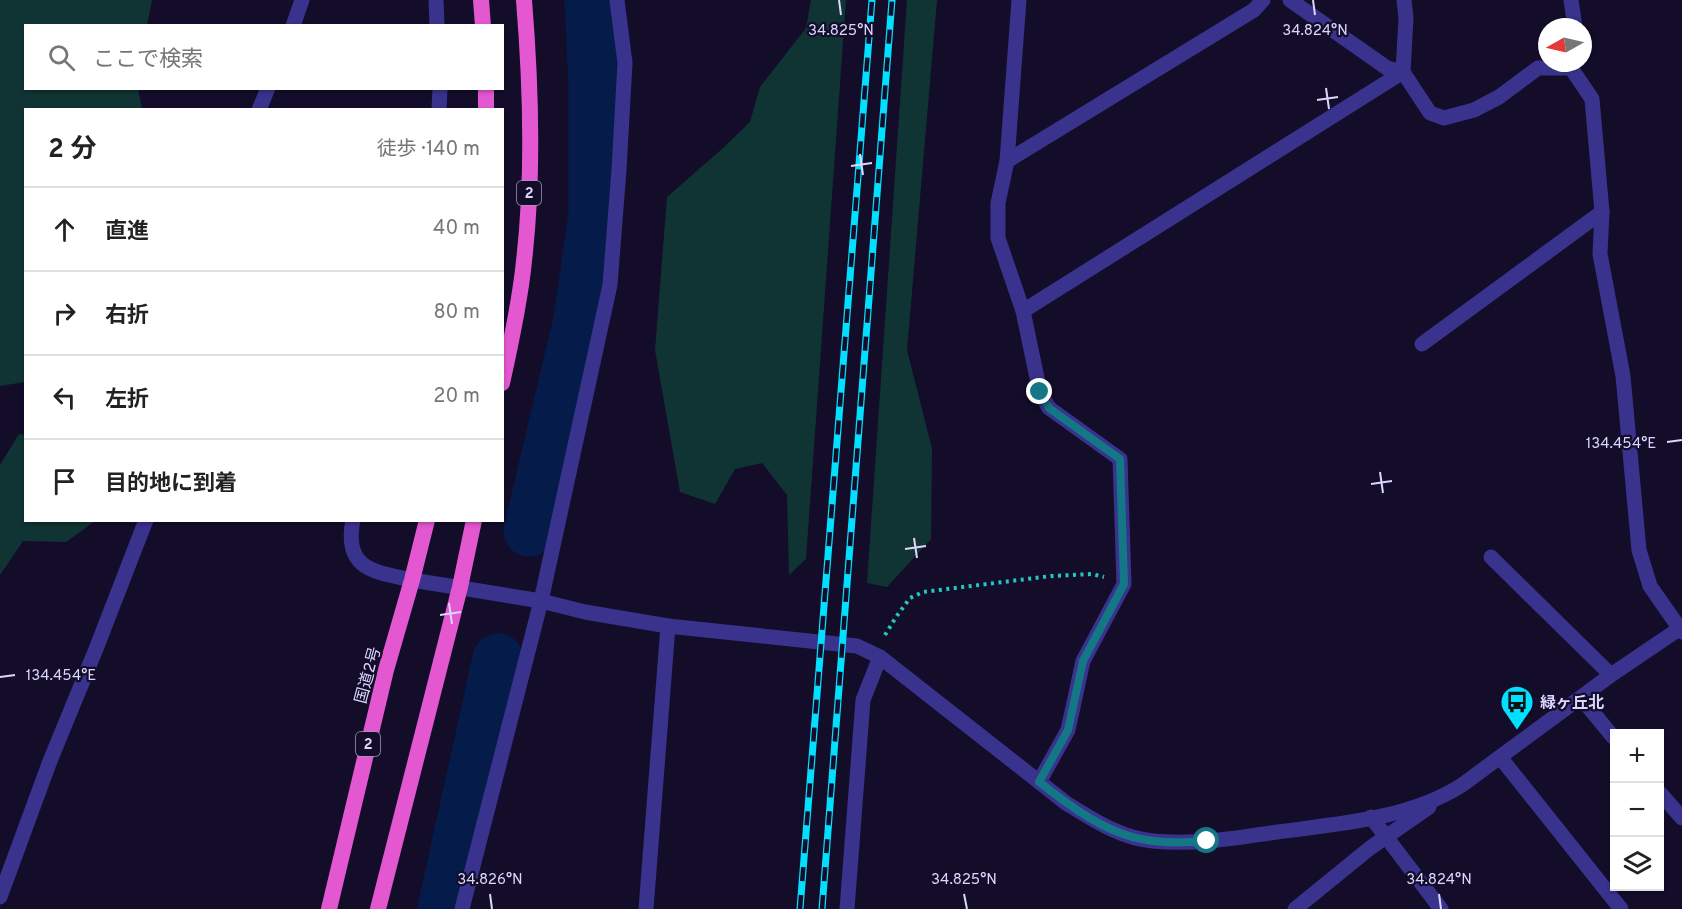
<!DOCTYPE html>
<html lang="ja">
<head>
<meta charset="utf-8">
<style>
  :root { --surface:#fff; --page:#f6f6f6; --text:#222; --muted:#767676; --line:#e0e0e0 }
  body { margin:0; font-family:Overpass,"Noto Sans JP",sans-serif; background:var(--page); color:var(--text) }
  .controls { position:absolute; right:18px; bottom:18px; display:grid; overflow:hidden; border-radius:0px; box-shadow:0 2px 4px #0004 }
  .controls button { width:54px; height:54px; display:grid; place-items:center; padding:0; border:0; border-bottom:2px solid var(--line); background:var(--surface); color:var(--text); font:30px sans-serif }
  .compass { position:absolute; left:1538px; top:18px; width:54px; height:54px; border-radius:50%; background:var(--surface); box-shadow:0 2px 4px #0004; rotate:262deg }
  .stop { position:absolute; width:18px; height:18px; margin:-14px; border:4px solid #147785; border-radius:50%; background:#fff }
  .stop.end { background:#147785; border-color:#fff; box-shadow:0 2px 6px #0008 }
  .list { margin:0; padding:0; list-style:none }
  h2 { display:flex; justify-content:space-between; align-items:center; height:78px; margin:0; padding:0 24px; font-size:26px }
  h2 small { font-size:20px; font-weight:400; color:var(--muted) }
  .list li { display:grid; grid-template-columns:39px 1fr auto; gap:18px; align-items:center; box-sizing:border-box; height:84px; padding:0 24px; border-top:2px solid var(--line) }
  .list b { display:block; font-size:22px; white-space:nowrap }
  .list em { font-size:20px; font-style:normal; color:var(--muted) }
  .icon { flex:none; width:33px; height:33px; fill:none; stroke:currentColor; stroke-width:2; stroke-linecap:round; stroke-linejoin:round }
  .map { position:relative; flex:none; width:1682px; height:909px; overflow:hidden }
  .search { position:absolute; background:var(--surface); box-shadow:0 2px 4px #0004; left:24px; top:24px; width:480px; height:66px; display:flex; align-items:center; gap:15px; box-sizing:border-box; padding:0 21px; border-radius:0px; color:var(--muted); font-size:22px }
  .panel { position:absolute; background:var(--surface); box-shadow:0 2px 4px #0004; left:24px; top:108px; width:480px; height:414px; border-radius:0px }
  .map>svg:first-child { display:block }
</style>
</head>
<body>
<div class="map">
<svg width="1682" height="909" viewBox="0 0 1682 909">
  <rect width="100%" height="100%" fill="#130d2a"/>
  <g fill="#103434">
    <polygon points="0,0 152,0 147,25 26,26 26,88 138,89 142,109 26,110 25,382 0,386"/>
    <polygon points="811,0 846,0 806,559 789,575 787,495 762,463 735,469 715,504 680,492 655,350 667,197 722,149 750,122 760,87 806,28"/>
    <polygon points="907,0 937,0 907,350 932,449 931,539 887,587 867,583"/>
    <polygon points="19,434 25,435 26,520 95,521 66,542 23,541 0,575 0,465"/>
  </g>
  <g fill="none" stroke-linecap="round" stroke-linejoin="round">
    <g stroke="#051c4b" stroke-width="51">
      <polyline points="529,531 579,320 594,215 594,87 590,0"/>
      <polyline points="443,909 498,659"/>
    </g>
    <polyline stroke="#22c7c1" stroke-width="4" stroke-dasharray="3 4.5" stroke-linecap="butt" points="885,635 896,617 910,598 923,592 1051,576 1092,574 1104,577"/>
    <g stroke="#39338d" stroke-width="15">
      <polyline points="436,0 437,26"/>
      <polyline points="1019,0 1007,161 998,203 998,238 1023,311 1040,392 1049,408 1120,459 1124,584 1083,661 1068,730 1039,782"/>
      <polyline points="1290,0 1387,68 1403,72 1430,113 1444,118 1474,110 1499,97 1538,68 1571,68 1592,99 1602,212 1600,254 1623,376 1639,550 1650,586 1682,632"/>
      <polyline points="1571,0 1575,27"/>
      <polyline points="293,26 302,0"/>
      <polyline points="259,110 268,88"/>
      <polyline points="439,110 440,88"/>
      <polyline points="1007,161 1254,10 1263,0"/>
      <polyline points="1023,311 1403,72 1406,18 1404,0"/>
      <polyline points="1422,344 1602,212"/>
      <path d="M 353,520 C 343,570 375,572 412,580"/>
      <polyline points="1491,557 1611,675"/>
      <polyline points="1581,698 1614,738"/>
      <polyline points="1500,757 1621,909"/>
      <polyline points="1660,793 1682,818"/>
      <polyline points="1371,817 1441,909"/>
      <polyline points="0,897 50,761 96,649 146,520"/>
      <polyline points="462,909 541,601 610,285 619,170 625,63 617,0"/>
      <path d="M 646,909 L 668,626 L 857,646 L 880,657 L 1066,803 C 1094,820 1120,838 1153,841 C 1194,845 1236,838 1277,832 C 1337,824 1409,819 1462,785 L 1611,675 L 1682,627"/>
      <polyline points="847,909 863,700 880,657"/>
      <polyline points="1295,909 1370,848 1429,807"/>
    </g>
    <polyline stroke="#39338d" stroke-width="15" points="412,580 541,601 585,612 668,626"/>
    <g stroke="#e357d0" stroke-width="16">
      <polyline points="481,0 483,26"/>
      <polyline points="486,88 486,110"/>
      <path d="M 502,383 C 511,343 520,302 524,261 C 534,175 531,86 524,0"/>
      <polyline points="329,909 386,670 412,580 427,520"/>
      <polyline points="378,909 460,587 474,520"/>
    </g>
    <g stroke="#02dfff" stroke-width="7">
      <g id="rail">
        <polyline points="800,909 872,0"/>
        <polyline points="822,909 892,0"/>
      </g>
    </g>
    <use href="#rail" stroke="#130d2a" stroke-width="4.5" stroke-dasharray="14" stroke-linecap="butt"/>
  </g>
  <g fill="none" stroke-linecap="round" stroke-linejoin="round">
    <path stroke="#147785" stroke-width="8" d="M 1040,392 L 1049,408 L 1120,459 L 1124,584 L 1083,661 L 1068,730 L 1039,782 C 1065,802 1092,823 1123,834 C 1150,844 1179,843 1207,841"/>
  </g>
  <path fill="none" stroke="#dcd6ff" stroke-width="2" d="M 839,0 L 841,15M 1313,0 L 1315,15M 1326,88 L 1329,109M 1317,100 L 1338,97M 860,154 L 863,175M 851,166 L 872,163M 1667,442 L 1682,440M 1380,472 L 1383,493M 1371,484 L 1392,481M 914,538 L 917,558M 905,549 L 926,546M 449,603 L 452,624M 440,615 L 461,612M 0,677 L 15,675M 490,894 L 492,909M 964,894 L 967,909M 1439,894 L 1441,909"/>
  <defs>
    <g id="bus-pin" transform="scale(1.725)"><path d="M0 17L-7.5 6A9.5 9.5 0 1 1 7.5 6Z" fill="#02dfff" stroke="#130d2a"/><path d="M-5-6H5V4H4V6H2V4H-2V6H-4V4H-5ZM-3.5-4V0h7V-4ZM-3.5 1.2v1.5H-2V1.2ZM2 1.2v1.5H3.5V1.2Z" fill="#111"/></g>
  </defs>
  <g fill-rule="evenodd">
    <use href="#bus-pin" x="1517" y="702"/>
  </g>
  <g text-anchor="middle" stroke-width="4.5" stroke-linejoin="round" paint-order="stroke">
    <g fill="#130d2a" stroke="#a09abf" stroke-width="1.5">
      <rect x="517" y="181" width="24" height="24" rx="4.5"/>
      <rect x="356" y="732" width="24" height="24" rx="4.5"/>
    </g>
    <g font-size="15" font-weight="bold" fill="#dcd6ff">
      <text x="529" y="198">2</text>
      <text x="368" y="749">2</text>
    </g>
    <g font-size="16" fill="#dcd6ff" stroke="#130d2a">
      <text transform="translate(367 675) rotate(-75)" y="6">国道2号</text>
    </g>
    <g font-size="16" font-weight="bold" fill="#dcd6ff" stroke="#130d2a" text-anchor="start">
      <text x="1540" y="708">緑ヶ丘北</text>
    </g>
  </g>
  <g font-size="15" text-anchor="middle" fill="#dcd6ff" stroke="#130d2a" stroke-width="4.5" stroke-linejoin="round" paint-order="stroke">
    <text x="841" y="35">34.825°N</text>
    <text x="1315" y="35">34.824°N</text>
    <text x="1621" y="448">134.454°E</text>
    <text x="61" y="680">134.454°E</text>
    <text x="490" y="884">34.826°N</text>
    <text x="964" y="884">34.825°N</text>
    <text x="1439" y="884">34.824°N</text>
  </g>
</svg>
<div class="controls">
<button>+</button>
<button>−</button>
<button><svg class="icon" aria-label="layers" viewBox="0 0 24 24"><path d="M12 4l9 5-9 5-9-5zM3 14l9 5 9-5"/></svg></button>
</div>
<svg class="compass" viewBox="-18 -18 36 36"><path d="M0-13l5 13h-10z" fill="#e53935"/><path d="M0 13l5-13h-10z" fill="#767676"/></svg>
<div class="stop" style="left:1207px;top:841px"></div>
<div class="stop end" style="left:1040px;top:392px"></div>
<div class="search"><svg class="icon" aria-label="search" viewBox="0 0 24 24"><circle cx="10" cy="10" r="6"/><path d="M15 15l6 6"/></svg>ここで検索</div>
<section class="panel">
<h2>2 分<small>徒歩 · 140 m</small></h2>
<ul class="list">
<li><svg class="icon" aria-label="ahead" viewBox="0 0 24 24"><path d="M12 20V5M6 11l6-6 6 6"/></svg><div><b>直進</b></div><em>40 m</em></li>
<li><svg class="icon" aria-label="right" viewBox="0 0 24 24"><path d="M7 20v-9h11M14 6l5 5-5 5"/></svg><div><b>右折</b></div><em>80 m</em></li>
<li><svg class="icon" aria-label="left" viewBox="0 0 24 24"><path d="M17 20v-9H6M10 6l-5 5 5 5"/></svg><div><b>左折</b></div><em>20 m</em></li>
<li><svg class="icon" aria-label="arrive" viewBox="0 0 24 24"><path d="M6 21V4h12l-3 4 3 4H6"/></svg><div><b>目的地に到着</b></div></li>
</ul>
</section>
</div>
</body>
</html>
